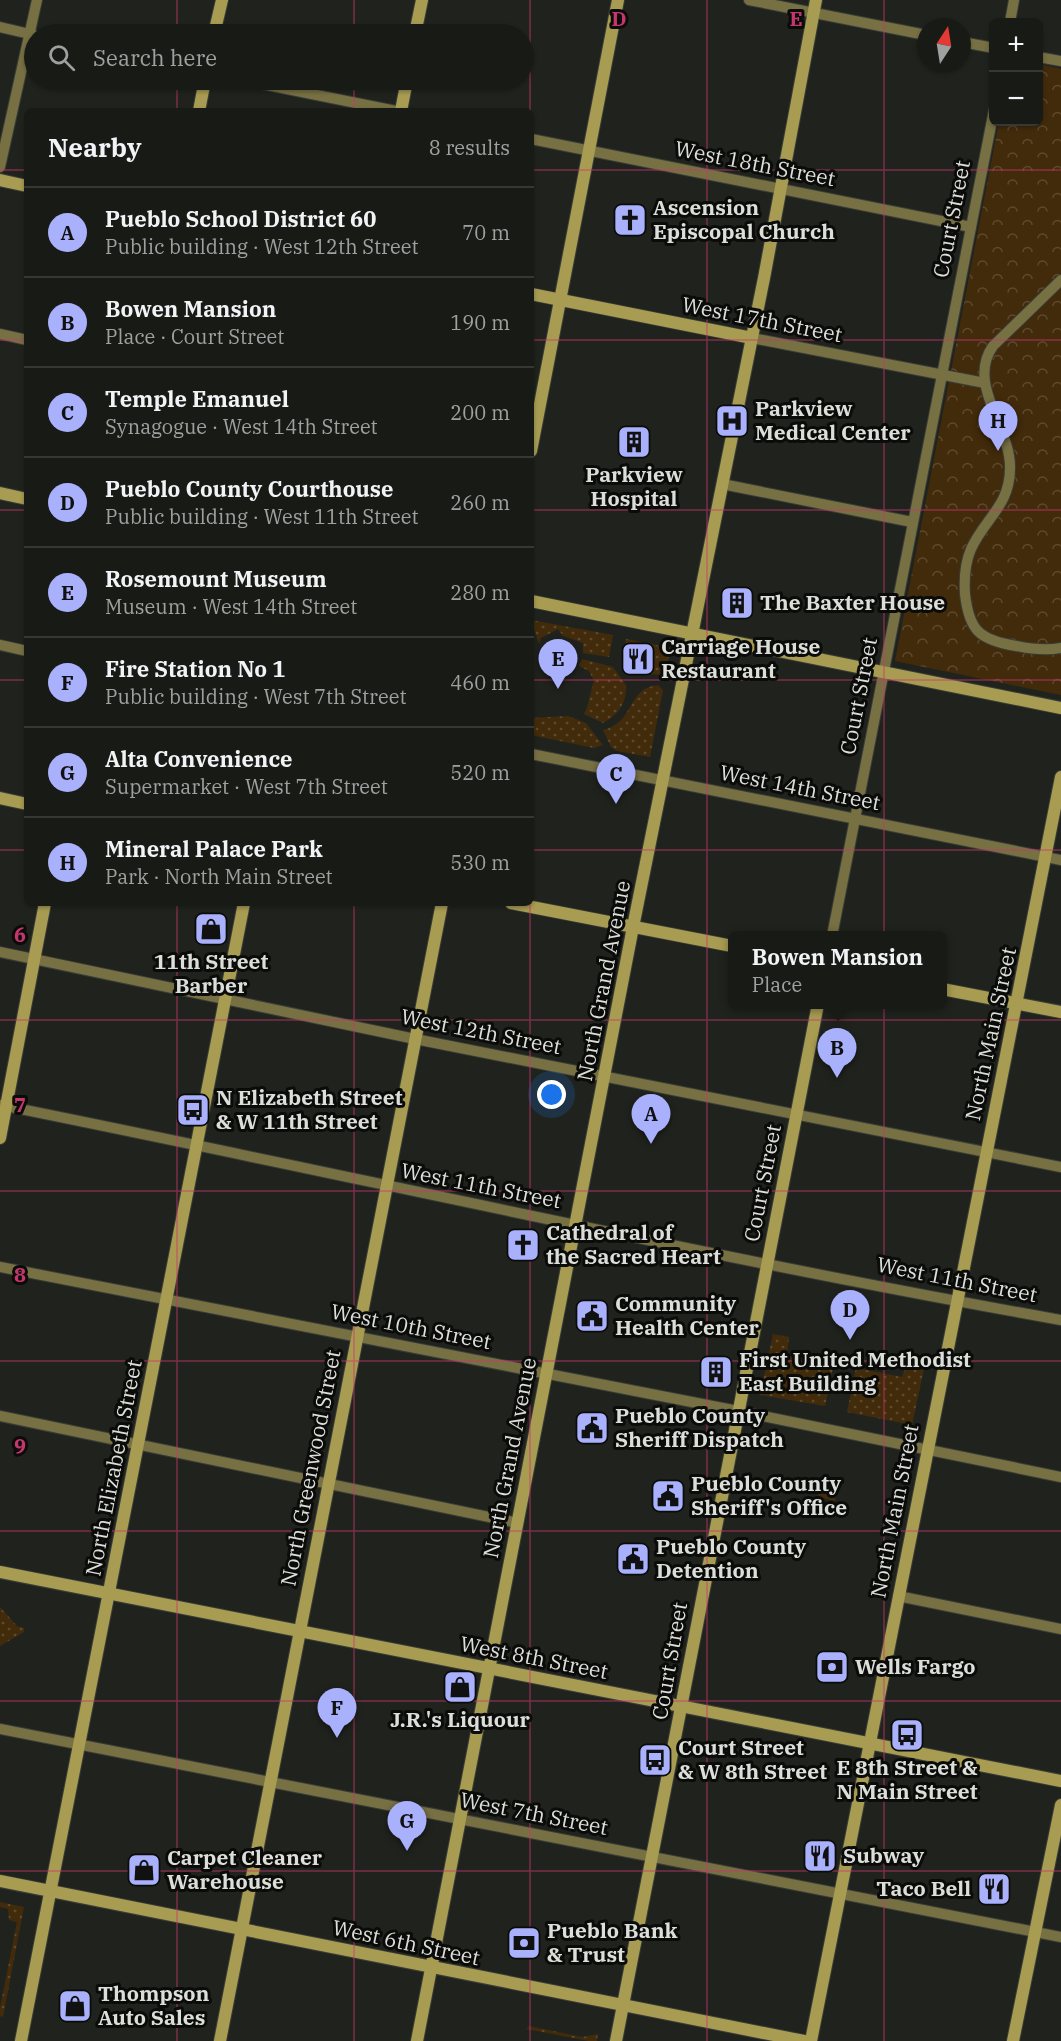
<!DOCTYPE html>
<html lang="en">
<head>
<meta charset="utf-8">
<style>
  :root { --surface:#181a16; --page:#252723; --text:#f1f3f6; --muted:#9fa1a1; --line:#363835; --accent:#a9b0fc }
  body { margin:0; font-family:"IBM Plex Serif",serif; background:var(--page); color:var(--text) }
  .controls { position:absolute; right:18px; top:18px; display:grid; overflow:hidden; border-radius:9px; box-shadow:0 2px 4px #0004 }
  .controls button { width:54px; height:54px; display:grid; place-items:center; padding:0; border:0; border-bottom:2px solid var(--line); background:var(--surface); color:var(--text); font:30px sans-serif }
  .compass { position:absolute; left:917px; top:18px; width:54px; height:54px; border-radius:50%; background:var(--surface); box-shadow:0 2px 4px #0004; rotate:12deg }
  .you { position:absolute; left:552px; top:1095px; width:21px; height:21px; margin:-15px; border:4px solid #fff; border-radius:50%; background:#1a73e8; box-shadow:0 0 0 9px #1a73e833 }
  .badge { display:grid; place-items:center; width:39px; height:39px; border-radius:50%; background:var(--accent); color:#111; font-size:20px; font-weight:700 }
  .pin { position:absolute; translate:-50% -50px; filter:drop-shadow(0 2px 3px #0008) }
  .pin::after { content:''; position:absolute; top:32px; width:21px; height:18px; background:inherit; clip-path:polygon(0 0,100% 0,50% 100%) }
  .popup { position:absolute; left:728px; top:931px; width:219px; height:78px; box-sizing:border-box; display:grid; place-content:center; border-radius:9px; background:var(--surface); filter:drop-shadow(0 2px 4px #0005); font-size:20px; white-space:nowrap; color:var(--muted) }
  .popup b { font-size:22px; color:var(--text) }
  .popup::after { content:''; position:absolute; left:50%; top:100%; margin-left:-12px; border:12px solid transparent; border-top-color:var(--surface) }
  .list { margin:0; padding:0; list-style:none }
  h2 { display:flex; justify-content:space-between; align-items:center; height:78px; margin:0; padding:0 24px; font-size:26px }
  h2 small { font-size:20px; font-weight:400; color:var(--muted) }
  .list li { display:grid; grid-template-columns:39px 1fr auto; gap:18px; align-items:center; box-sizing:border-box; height:90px; padding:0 24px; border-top:2px solid var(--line) }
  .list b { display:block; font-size:22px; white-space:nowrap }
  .list p { margin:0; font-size:20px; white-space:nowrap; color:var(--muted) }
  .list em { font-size:20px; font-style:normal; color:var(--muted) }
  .icon { flex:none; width:33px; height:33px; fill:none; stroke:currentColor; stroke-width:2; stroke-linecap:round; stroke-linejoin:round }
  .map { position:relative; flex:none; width:1061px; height:2041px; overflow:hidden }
  .search { position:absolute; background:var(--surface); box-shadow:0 2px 4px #0004; left:24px; top:24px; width:510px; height:66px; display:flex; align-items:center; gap:15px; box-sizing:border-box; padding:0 21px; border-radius:33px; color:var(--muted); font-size:22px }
  .panel { position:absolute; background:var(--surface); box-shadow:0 2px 4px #0004; left:24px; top:108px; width:510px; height:798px; border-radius:9px }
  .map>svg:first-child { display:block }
</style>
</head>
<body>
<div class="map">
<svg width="1061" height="2041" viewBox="0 0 1061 2041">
  <defs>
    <pattern id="grass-dots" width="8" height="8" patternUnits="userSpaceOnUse" patternTransform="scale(1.5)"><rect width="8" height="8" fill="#422b0b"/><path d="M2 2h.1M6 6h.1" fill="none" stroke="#5d492e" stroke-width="1.8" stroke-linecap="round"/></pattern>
    <pattern id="park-crowns" width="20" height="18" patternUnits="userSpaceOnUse" patternTransform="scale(1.5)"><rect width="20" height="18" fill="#422b0b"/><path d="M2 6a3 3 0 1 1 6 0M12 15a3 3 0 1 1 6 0" fill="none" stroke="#5d492e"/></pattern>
  </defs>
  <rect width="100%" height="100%" fill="#20231d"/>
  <g fill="url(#grass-dots)">
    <polygon points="531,620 613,635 609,657 583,653 583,643 563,636 558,629 541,638 539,644"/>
    <polygon points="626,639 671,648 665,675 651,674 655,651 625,645"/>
    <path d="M 582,659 L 613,667 L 626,685 C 627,703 618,715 603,723 L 584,714 C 589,706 590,692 594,681 L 589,671 L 579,666 Z"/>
    <path d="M 658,685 L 663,690 L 650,757 L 617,751 L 611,747 L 603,730 C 636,722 626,688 658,685 Z"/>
    <polygon points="568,716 586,723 603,745 594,748 531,735 531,718"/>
    <polygon points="773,1334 789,1337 787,1355 834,1364 825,1406 760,1395"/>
    <polygon points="908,1360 925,1364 912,1425 847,1412 856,1368 902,1377"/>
    <polygon points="0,1607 17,1626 24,1628 24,1632 0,1646"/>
    <polygon points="0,1902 24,1907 3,2017 0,2016 0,2008 17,1922 9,1920 8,1909 0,1907"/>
    <polygon points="529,2026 582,2037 598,2034 597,2041 589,2041 526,2029"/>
  </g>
  <g fill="url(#park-crowns)">
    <polygon points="1039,64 1061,69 1061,695 895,661 999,122 1038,122"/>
    <polygon points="824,1482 838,1484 835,1501 818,1497 821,1484"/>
  </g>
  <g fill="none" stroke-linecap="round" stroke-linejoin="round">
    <g stroke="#3a3d37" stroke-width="12">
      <g id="street">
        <polyline points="749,0 926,35"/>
        <polyline points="1010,22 1014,0"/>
        <polyline points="0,27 34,35"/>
        <polyline points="962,42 994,48"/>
        <polyline points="1038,57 1061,61"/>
        <polyline points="242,80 396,111"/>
        <polyline points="531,139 971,227"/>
        <polyline points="0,167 37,0"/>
        <path d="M 1061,280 L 993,346 C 966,384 1011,428 1010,468 C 1010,506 985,518 971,549 C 965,563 964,579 965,594 C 969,631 980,640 1016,646 C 1031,649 1045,651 1061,648"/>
        <polyline points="0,334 27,340"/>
        <polyline points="752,338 985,383"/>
        <polyline points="722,484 912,522"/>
        <polyline points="0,645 27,651"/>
        <polyline points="531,754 1061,860"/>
        <polyline points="832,936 994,110"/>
        <polyline points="0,952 415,1039 1061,1167"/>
        <path d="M 0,1105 C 354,1176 706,1257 1061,1320"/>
        <polyline points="0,1267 738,1411 1061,1477"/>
        <polyline points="0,1416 518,1523"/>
        <polyline points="898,1596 1061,1629"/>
        <polyline points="0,1729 1061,1937"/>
      </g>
    </g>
    <g stroke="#3a3d37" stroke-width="14">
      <g id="secondary">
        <polyline points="214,34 222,0"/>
        <polyline points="415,34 422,0"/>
        <polyline points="199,111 205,80"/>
        <polyline points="401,111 407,80"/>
        <polyline points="0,180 27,186"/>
        <polyline points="531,294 752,338"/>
        <polyline points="531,451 618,0"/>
        <polyline points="0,493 27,499"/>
        <polyline points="531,601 1061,708"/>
        <polyline points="0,798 27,804"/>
        <polyline points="511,903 732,946"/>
        <polyline points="942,989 1061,1012"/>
        <polyline points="0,1138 45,903"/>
        <polyline points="0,1572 1061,1781"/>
        <polyline points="0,1881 804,2041"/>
        <polyline points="21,2041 244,903"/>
        <polyline points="220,2041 442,903"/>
        <polyline points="417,2041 633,927 764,278 816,0"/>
        <polyline points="616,2041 818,1004"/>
        <polyline points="811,2041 1061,777"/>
        <polyline points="1013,2041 1061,1805"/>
      </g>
    </g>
    <use href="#street" stroke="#777043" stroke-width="10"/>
    <use href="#secondary" stroke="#a89c52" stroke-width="12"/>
  </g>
  <path fill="none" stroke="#c6366e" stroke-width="1.5" stroke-opacity="0.55" d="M 177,0 L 177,34M 354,0 L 354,34M 530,0 L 530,111M 707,0 L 707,2041M 884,0 L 884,2041M 177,80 L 177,111M 354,80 L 354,111M 0,170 L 27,170M 531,170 L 1061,170M 0,340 L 27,340M 531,340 L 1061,340M 0,510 L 27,510M 531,510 L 1061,510M 0,680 L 27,680M 531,680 L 1061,680M 0,850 L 27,850M 531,850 L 1061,850M 177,903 L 177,2041M 354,903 L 354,2041M 530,903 L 530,2041M 0,1020 L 1061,1020M 0,1191 L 1061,1191M 0,1361 L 1061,1361M 0,1531 L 1061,1531M 0,1701 L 1061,1701M 0,1871 L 1061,1871"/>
  <defs>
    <g id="church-square" transform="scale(1.725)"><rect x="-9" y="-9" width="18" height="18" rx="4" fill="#a9b0fc" stroke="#0b0c09"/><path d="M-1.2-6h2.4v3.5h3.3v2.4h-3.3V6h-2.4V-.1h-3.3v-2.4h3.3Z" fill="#111"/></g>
    <g id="hospital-square" transform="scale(1.725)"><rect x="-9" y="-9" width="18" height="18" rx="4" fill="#a9b0fc" stroke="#0b0c09"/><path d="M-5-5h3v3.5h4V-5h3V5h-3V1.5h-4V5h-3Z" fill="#111"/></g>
    <g id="building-square" transform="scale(1.725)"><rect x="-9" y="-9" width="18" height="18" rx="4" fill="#a9b0fc" stroke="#0b0c09"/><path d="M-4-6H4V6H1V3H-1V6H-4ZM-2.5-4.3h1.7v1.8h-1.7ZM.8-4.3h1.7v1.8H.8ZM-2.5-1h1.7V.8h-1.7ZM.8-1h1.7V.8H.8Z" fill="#111"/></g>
    <g id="restaurant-square" transform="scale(1.725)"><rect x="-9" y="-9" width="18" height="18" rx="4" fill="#a9b0fc" stroke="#0b0c09"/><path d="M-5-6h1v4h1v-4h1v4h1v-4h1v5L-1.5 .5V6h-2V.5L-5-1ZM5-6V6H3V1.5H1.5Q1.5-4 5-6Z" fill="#111"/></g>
    <g id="shop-square" transform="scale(1.725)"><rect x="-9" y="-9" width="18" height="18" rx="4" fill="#a9b0fc" stroke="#0b0c09"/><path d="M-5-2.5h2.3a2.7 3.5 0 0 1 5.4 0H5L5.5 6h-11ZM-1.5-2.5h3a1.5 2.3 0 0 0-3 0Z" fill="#111"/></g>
    <g id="bus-square" transform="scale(1.725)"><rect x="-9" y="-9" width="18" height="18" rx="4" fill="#a9b0fc" stroke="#0b0c09"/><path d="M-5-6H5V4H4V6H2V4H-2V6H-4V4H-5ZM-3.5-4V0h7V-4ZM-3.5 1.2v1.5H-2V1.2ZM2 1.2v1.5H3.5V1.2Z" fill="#111"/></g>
    <g id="civic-square" transform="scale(1.725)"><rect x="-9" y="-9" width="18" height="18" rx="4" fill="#a9b0fc" stroke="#0b0c09"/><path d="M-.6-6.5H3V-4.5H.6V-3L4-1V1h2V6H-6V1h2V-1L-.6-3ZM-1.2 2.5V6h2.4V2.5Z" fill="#111"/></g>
    <g id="bank-square" transform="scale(1.725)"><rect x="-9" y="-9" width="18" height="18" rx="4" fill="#a9b0fc" stroke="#0b0c09"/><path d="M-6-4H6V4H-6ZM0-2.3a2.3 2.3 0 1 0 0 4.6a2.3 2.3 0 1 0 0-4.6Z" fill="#111"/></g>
  </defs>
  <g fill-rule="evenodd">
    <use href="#church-square" x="630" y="220"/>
    <use href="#hospital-square" x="732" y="421"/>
    <use href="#building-square" x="634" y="442"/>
    <use href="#building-square" x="737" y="603"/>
    <use href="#restaurant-square" x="638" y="659"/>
    <use href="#shop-square" x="211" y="929"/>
    <use href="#bus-square" x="193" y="1110"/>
    <use href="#church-square" x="523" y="1245"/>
    <use href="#civic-square" x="592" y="1316"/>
    <use href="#building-square" x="716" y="1372"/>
    <use href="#civic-square" x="592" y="1428"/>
    <use href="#civic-square" x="668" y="1496"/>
    <use href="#civic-square" x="633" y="1559"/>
    <use href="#bank-square" x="832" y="1667"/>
    <use href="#shop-square" x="460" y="1687"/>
    <use href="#bus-square" x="907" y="1735"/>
    <use href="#bus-square" x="655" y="1760"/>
    <use href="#restaurant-square" x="820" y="1856"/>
    <use href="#shop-square" x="144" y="1870"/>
    <use href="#restaurant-square" x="994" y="1889"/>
    <use href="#bank-square" x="524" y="1943"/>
    <use href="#shop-square" x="75" y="2006"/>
  </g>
  <g text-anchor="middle" stroke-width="6" stroke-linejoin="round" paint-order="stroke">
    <g font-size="21" fill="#dcdeda" stroke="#0b0c09">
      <text transform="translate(755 164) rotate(11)" y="7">West 18th Street</text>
      <text transform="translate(952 219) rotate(-79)" y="7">Court Street</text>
      <text transform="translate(762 320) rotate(11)" y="7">West 17th Street</text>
      <text transform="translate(859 696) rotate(-79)" y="7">Court Street</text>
      <text transform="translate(800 788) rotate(11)" y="7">West 14th Street</text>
      <text transform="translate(604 981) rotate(-79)" y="7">North Grand Avenue</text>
      <text transform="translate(481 1032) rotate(11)" y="7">West 12th Street</text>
      <text transform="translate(991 1034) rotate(-78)" y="7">North Main Street</text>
      <text transform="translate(763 1183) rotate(-79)" y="7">Court Street</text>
      <text transform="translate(481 1186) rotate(11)" y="7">West 11th Street</text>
      <text transform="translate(957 1280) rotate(11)" y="7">West 11th Street</text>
      <text transform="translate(411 1327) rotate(11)" y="7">West 10th Street</text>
      <text transform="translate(510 1458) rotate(-79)" y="7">North Grand Avenue</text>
      <text transform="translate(114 1468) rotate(-79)" y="7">North Elizabeth Street</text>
      <text transform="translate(311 1468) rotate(-79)" y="7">North Greenwood Street</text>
      <text transform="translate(895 1511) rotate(-79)" y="7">North Main Street</text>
      <text transform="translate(534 1658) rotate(11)" y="7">West 8th Street</text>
      <text transform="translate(670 1661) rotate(-80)" y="7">Court Street</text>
      <text transform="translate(534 1814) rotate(11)" y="7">West 7th Street</text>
      <text transform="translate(406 1943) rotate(12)" y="7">West 6th Street</text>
    </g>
    <g font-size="21" font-weight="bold" fill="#dcdeda" stroke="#0b0c09" text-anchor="start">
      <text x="653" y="215">Ascension<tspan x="653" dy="24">Episcopal Church</tspan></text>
      <text x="755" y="416">Parkview<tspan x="755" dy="24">Medical Center</tspan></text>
      <text x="634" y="482" text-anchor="middle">Parkview<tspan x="634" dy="24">Hospital</tspan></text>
      <text x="760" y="610">The Baxter House</text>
      <text x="661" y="654">Carriage House<tspan x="661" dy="24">Restaurant</tspan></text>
      <text x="211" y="969" text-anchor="middle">11th Street<tspan x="211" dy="24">Barber</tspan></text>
      <text x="216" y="1105">N Elizabeth Street<tspan x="216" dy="24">&amp; W 11th Street</tspan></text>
      <text x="546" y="1240">Cathedral of<tspan x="546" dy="24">the Sacred Heart</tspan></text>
      <text x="615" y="1311">Community<tspan x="615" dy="24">Health Center</tspan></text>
      <text x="739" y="1367">First United Methodist<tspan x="739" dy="24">East Building</tspan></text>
      <text x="615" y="1423">Pueblo County<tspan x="615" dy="24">Sheriff Dispatch</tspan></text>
      <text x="691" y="1491">Pueblo County<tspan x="691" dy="24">Sheriff's Office</tspan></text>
      <text x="656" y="1554">Pueblo County<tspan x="656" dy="24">Detention</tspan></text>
      <text x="855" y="1674">Wells Fargo</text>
      <text x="460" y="1727" text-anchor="middle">J.R.'s Liquour</text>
      <text x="678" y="1755">Court Street<tspan x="678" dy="24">&amp; W 8th Street</tspan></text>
      <text x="907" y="1775" text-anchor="middle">E 8th Street &amp;<tspan x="907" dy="24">N Main Street</tspan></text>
      <text x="843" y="1863">Subway</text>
      <text x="167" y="1865">Carpet Cleaner<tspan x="167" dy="24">Warehouse</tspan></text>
      <text x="971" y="1896" text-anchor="end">Taco Bell</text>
      <text x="547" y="1938">Pueblo Bank<tspan x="547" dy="24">&amp; Trust</tspan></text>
      <text x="98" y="2001">Thompson<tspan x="98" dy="24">Auto Sales</tspan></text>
    </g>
  </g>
  <g font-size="20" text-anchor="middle" font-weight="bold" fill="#c6366e" stroke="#0b0c09" stroke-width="6" stroke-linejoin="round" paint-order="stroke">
    <text x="619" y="26">D</text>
    <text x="796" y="26">E</text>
    <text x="20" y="942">6</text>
    <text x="20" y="1112">7</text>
    <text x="20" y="1282">8</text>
    <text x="20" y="1453">9</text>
  </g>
</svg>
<div class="controls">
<button>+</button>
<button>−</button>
</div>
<svg class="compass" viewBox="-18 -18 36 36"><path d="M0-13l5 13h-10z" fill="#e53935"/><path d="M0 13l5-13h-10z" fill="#9fa1a1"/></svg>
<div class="you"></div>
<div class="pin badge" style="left:651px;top:1144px">A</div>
<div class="pin badge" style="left:837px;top:1078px">B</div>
<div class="popup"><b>Bowen Mansion</b>Place</div>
<div class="pin badge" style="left:616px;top:804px">C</div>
<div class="pin badge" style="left:850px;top:1340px">D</div>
<div class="pin badge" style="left:558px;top:689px">E</div>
<div class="pin badge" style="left:337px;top:1738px">F</div>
<div class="pin badge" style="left:407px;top:1851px">G</div>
<div class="pin badge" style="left:998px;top:451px">H</div>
<div class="search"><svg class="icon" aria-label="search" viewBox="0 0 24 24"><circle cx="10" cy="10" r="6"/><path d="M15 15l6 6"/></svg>Search here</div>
<section class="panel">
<h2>Nearby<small>8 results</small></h2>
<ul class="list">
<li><span class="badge">A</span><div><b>Pueblo School District 60</b><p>Public building · West 12th Street</p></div><em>70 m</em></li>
<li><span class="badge">B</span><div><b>Bowen Mansion</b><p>Place · Court Street</p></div><em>190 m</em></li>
<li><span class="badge">C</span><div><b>Temple Emanuel</b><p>Synagogue · West 14th Street</p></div><em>200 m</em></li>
<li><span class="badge">D</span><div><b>Pueblo County Courthouse</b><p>Public building · West 11th Street</p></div><em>260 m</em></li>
<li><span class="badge">E</span><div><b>Rosemount Museum</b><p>Museum · West 14th Street</p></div><em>280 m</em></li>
<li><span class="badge">F</span><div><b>Fire Station No 1</b><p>Public building · West 7th Street</p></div><em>460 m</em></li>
<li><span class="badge">G</span><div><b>Alta Convenience</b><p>Supermarket · West 7th Street</p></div><em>520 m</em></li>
<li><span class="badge">H</span><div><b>Mineral Palace Park</b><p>Park · North Main Street</p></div><em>530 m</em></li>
</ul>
</section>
</div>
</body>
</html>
